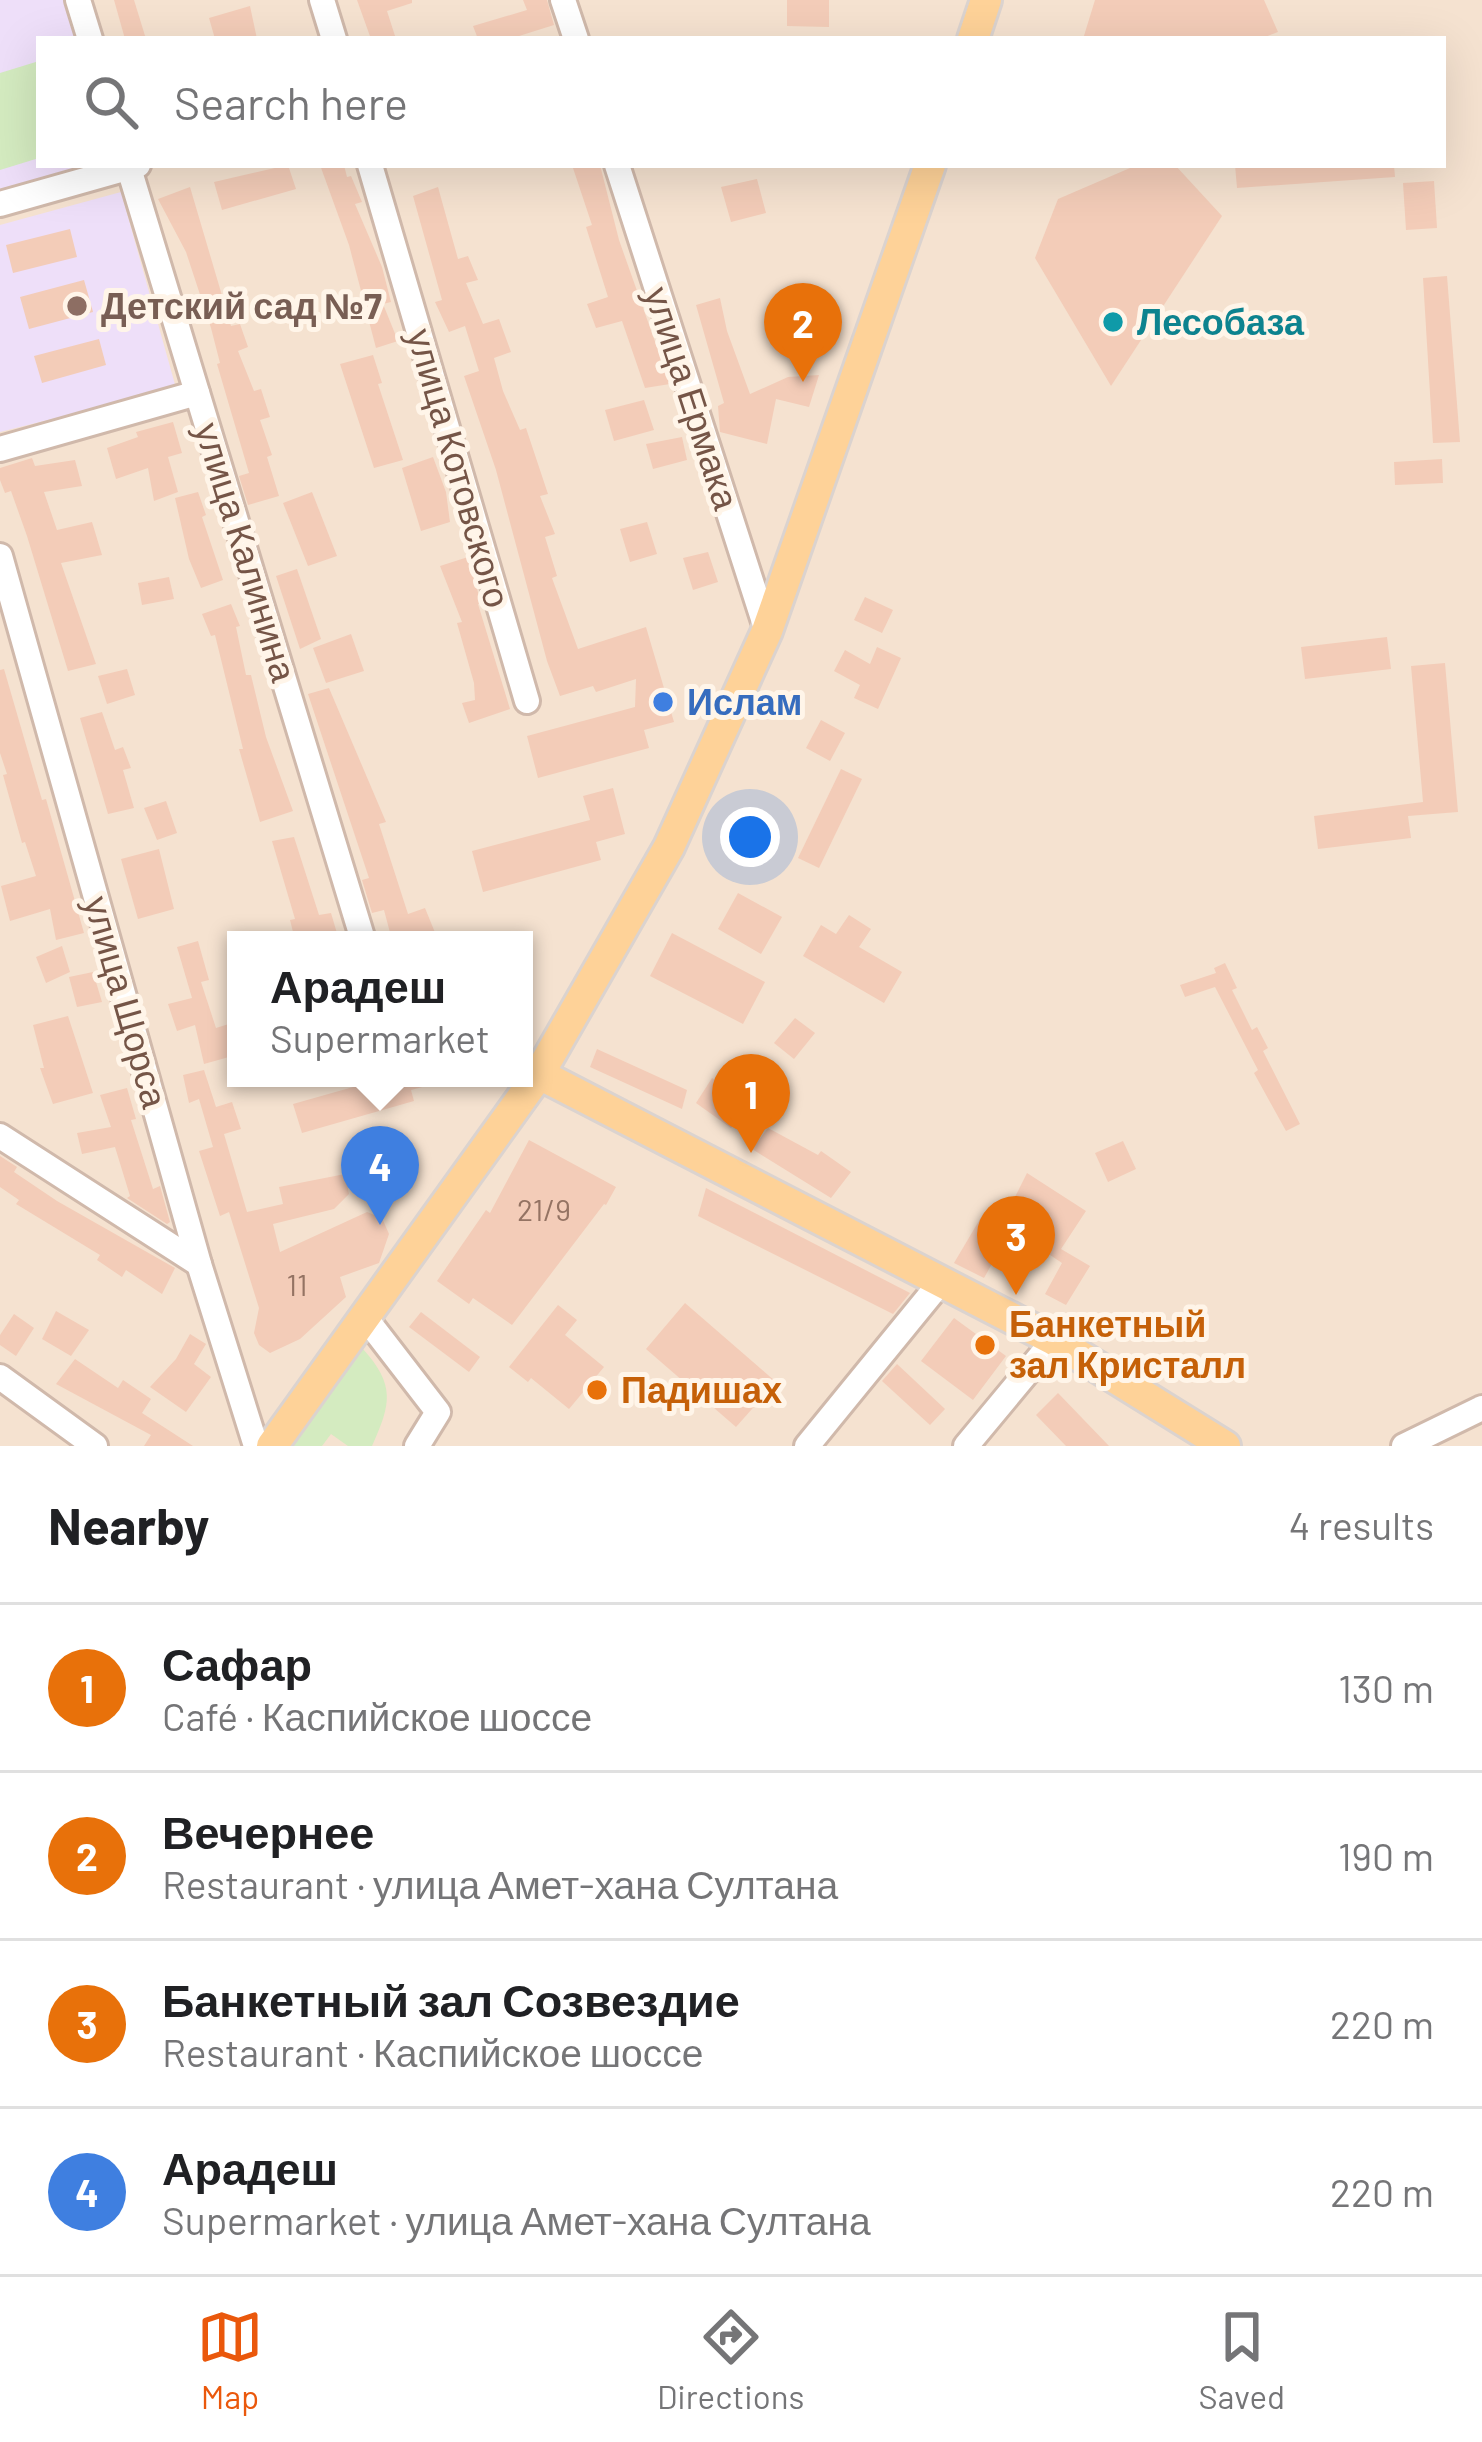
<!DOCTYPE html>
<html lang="en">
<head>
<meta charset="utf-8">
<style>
  :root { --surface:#fff; --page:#f2f2f2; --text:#202124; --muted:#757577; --line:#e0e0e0; --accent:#ea580c }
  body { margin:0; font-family:Barlow,sans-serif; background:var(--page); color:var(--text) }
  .you { position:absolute; left:750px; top:837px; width:42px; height:42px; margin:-30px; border:9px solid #fff; border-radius:50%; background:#1a73e8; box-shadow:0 0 0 18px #1a73e833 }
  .badge { display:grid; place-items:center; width:78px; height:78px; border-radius:50%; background:var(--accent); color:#fff; font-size:39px; font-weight:700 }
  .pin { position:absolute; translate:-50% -99px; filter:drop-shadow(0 3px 6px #0008) }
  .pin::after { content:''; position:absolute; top:63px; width:42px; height:36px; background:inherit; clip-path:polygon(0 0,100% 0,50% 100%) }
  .popup { position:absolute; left:227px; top:931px; width:306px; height:156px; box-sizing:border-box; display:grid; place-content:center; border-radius:0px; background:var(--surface); filter:drop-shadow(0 3px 9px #0005); font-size:39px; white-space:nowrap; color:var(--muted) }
  .popup b { font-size:45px; color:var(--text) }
  .popup::after { content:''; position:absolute; left:50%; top:100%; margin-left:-24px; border:24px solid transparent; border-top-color:var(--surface) }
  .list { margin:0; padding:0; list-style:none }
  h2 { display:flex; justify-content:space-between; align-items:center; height:156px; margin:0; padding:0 48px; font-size:51px }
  h2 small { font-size:39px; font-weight:400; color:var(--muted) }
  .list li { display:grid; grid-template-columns:78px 1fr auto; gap:36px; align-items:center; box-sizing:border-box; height:168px; padding:0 48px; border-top:3px solid var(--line) }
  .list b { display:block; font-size:45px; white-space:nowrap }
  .list p { margin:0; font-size:39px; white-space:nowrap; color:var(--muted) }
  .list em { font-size:39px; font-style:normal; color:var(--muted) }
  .icon { flex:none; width:66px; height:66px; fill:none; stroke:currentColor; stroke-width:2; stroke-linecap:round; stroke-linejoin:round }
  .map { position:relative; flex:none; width:1482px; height:1446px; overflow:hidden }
  .search { position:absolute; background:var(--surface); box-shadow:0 12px 48px #0002; left:36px; right:36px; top:36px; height:132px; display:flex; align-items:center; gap:30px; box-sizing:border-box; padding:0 42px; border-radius:0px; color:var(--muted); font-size:45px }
  .sheet { height:828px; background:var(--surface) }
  nav { display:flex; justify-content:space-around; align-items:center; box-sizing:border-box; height:168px; border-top:3px solid var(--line); background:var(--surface); font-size:33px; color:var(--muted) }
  nav a { display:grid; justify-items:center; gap:6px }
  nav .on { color:var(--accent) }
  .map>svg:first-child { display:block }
</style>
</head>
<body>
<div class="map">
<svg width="1482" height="1446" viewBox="0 0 1482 1446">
  <rect width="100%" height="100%" fill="#fdf1e2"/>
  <path fill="#f5e2d0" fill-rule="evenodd" d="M 0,0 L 1482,0 L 1482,1446 L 0,1446 ZM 39,39 L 1443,39 L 1443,165 L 39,165 ZM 236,940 L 524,940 L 524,1078 L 236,1078 Z"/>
  <g fill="#eedff9">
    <polygon points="0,0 64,0 76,39 39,39 39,165 88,165 0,189"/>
    <polygon points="121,192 176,388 0,432 0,225"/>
  </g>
  <g fill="#d4ebc0">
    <polygon points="39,61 39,158 0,170 0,73"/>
    <path d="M 362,1348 C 396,1385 391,1404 372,1446 L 348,1446 L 331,1434 L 322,1446 L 293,1446 Z"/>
  </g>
  <g fill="#f3ccb8">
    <polygon points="114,0 134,0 146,39 125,39"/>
    <polygon points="357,0 412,0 412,3 387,11 396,39 371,39"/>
    <polygon points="523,0 547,0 554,25 519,36 520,39 478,39 473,26 527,10"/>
    <polygon points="787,0 829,0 829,27 787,26"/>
    <polygon points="1095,0 1264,0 1278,32 1260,39 1083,39"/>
    <polygon points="250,6 257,39 215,39 209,18"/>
    <polygon points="288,165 296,189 222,210 214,182"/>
    <polygon points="320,165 344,165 347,177 351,176 362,202 355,204 382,267 391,302 383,304 398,341 376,348 349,245"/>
    <polygon points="572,165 600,165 619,240 670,384 645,388 622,321 596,328 587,304 608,297 586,227 592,225"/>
    <polygon points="1137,165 1175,165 1222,216 1111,386 1035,258 1058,199"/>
    <polygon points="1235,165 1394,165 1395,177 1237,188"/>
    <polygon points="757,179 766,213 731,222 721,187"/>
    <polygon points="1434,181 1437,228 1406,230 1403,183"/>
    <polygon points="190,187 231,326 240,324 248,347 238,351 254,391 261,389 270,417 260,420 272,455 267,457 279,496 248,505 239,476 249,473 217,364 220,363 211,328 186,252 158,199"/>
    <polygon points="438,187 458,259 468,256 478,280 466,283 483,324 499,319 511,352 494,358 503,391 520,430 526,428 548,494 540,496 555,534 545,537 557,576 552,578 578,649 646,627 674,722 644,730 649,748 538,778 527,736 635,707 636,679 596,692 593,686 560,696 547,661 496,470 464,376 479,371 465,326 449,332 435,302 442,300 413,196"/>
    <polygon points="70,229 77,257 13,273 6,245"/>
    <polygon points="1447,276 1460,442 1433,443 1423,278"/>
    <polygon points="84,280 93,312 29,329 20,297"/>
    <polygon points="720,298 727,331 750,394 788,377 819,375 809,407 776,399 767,444 720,432 718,406 724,403 696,305"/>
    <polygon points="99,339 106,365 42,383 34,356"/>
    <polygon points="373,355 382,383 378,384 403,460 374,468 340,364"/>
    <polygon points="644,400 654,430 614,441 605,410"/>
    <polygon points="173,422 182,453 168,457 178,492 154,501 148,468 116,479 107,448 138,437 136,432"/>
    <polygon points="682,437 687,460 653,469 646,444"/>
    <polygon points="433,457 446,492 450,522 421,531 402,468"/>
    <polygon points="32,458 35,466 75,460 82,486 44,492 57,530 92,522 102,555 61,563 96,664 68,671 27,536 11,491 5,493 0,480 0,468"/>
    <polygon points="1442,459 1443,483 1395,485 1394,462"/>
    <polygon points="198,492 206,515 202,517 223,580 201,588 189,559 175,498"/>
    <polygon points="312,492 337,556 308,566 283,503"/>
    <polygon points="647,522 657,554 630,562 620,529"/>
    <polygon points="708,552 718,582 693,590 683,558"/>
    <polygon points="468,557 481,603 478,604 510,709 469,723 462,703 475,700 474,683 457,623 462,622 440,566"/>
    <polygon points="297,569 321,639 300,649 276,576"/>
    <polygon points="169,577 174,599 142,605 138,583"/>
    <polygon points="865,597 893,610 882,633 854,620"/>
    <polygon points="231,604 240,626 236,627 246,675 251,675 266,737 293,811 260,822 239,749 243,749 215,635 211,636 202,614"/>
    <polygon points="351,634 364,671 326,683 313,648"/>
    <polygon points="1387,637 1391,669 1305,679 1301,647"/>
    <polygon points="877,647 901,658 878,709 854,698 860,685 834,671 845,650 870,664"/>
    <polygon points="1445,663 1458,812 1408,816 1411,838 1318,849 1314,816 1423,802 1411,666"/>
    <polygon points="4,669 42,800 46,799 84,933 56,940 50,909 10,921 1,886 36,876 25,842 22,843 3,775 7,774 0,753 0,670"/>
    <polygon points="127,669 135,695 107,704 98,676"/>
    <polygon points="329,688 386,822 379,824 408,914 425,908 436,935 420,940 392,940 384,910 372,913 362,880 369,878 308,694"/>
    <polygon points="102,712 115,750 123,747 131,768 123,770 134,808 108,814 80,718"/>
    <polygon points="821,720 845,733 830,761 806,748"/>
    <polygon points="841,769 862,779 819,868 798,858"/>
    <polygon points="613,788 625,834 596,842 601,860 483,892 472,851 590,820 583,796"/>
    <polygon points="166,801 177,833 157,840 144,808"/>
    <polygon points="294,837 319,915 331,913 339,940 295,940 290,920 295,919 272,841"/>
    <polygon points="159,849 174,909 138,919 121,859"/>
    <polygon points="738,893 782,917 761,954 718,929"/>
    <polygon points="849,915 871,929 859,947 902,972 884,1003 803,956 821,925 836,934"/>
    <polygon points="672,933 765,982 743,1024 650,976"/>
    <polygon points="198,941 209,980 201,982 216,1028 232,1023 236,1037 236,1055 204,1064 195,1025 177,1031 168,1004 192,998 177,947"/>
    <polygon points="62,946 70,972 46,983 36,957"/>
    <polygon points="1225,963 1237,988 1232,990 1252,1030 1257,1027 1268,1048 1263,1051 1300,1124 1286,1131 1254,1073 1258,1070 1215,987 1185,997 1180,985 1216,973 1214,968"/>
    <polygon points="93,972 102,1002 77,1007 69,977"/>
    <polygon points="68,1016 93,1093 53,1104 40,1068 44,1068 33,1025"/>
    <polygon points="795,1018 815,1033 794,1059 774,1043"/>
    <polygon points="597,1049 687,1090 682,1109 590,1067"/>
    <polygon points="204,1070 216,1107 232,1102 241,1129 224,1134 247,1212 283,1204 279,1187 345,1174 349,1194 334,1209 273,1224 280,1252 367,1212 382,1218 389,1234 379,1263 340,1277 346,1297 300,1339 270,1353 259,1345 254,1333 259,1308 229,1212 220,1216 199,1151 213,1147 199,1099 189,1103 183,1075"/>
    <polygon points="385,1078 441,1078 441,1082 411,1090 414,1101 302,1133 293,1104"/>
    <polygon points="712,1078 749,1105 731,1128 696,1103"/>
    <polygon points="127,1088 136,1119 131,1120 153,1189 160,1186 170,1222 167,1224 127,1198 130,1196 115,1147 82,1154 77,1133 111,1127 100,1095"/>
    <polygon points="768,1128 818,1155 821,1151 851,1172 831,1198 752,1149"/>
    <polygon points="529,1140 616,1187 606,1205 604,1204 512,1325 473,1298 469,1304 437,1281 486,1210 490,1213"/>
    <polygon points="1123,1141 1136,1169 1108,1182 1095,1153"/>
    <polygon points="377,1153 397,1171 377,1192 356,1174"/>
    <polygon points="0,1156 17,1167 14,1172 57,1201 175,1268 162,1294 126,1270 122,1277 97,1260 100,1255 16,1204 19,1200 0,1187"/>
    <polygon points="1027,1173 1086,1211 1061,1249 1090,1266 1066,1305 1045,1294 1062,1263 1002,1223"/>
    <polygon points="706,1188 910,1293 893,1314 698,1216"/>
    <polygon points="983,1214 1003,1244 984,1278 954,1263"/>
    <polygon points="685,1303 776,1382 736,1427 646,1349"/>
    <polygon points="558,1305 577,1320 565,1335 604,1367 569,1409 531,1378 528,1382 509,1367"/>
    <polygon points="56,1311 89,1330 71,1356 42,1339"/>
    <polygon points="421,1312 480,1357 469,1372 409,1327"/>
    <polygon points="14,1314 34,1328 16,1356 0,1345 0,1335"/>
    <polygon points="954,1318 1006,1356 973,1400 921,1361"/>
    <polygon points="190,1334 206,1344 194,1364 211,1377 186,1412 150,1387 176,1359"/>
    <polygon points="75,1359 118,1388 123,1380 151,1399 142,1413 193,1446 144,1446 151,1435 56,1384"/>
    <polygon points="897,1364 945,1409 930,1425 882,1381"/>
    <polygon points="1058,1393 1109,1446 1066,1446 1036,1415"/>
  </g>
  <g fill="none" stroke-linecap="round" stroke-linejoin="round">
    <g stroke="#d0b9ab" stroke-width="30">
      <g id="minor">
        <polyline points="78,0 90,39"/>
        <polyline points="322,0 334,39"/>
        <polyline points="563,0 576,39"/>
        <polyline points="128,165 363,940"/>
        <polyline points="370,165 527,701"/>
        <polyline points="617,165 767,631"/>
        <polyline points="0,204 138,165"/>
        <polyline points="0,449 197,393"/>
        <polyline points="0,556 199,1264 256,1446"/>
        <polyline points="0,1136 199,1264"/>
        <polyline points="364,1316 438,1412 417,1446"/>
        <polyline points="0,1377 95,1446"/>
        <polyline points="807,1446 940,1283"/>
        <polyline points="966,1446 1054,1340"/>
        <polyline points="1404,1446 1482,1408"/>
      </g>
    </g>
    <g stroke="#dbd3cf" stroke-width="36">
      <g id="major">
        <polyline points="973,39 986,0"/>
        <polyline points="539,1074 1054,1340 1225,1446"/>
        <polyline points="272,1446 539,1074 669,847 767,631 930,165"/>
      </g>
    </g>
    <use href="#minor" stroke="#fff" stroke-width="24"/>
    <use href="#major" stroke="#fed298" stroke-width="30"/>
  </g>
  <circle fill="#8d6e63" stroke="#fff5e9" stroke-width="4.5" cx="77" cy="306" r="12"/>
  <circle fill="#0f9aa8" stroke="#fff5e9" stroke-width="4.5" cx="1113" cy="322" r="12"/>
  <circle fill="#3f7fe0" stroke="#fff5e9" stroke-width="4.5" cx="663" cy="702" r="12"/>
  <g fill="#e8710a" stroke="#fff5e9" stroke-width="4.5">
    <circle cx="985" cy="1345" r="12"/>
    <circle cx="597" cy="1390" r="12"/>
  </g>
  <g text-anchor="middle" stroke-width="10" stroke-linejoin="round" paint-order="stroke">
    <g font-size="30" fill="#947363">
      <text x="544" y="1221">21/9</text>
      <text x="297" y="1296">11</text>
    </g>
    <g font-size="36" font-weight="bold" fill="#785e54" stroke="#fff5e9" text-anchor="start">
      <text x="101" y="319">Детский сад №7</text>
    </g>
    <g font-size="36" font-weight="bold" fill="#0d838f" stroke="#fff5e9" text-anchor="start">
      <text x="1137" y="335">Лесобаза</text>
    </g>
    <g font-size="36" fill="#755547" stroke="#fff5e9">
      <text transform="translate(692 398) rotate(72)" y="13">улица Ермака</text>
      <text transform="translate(459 468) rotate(74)" y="13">улица Котовского</text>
      <text transform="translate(246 552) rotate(73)" y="13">улица Калинина</text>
      <text transform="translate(126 1002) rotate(74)" y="13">улица Щорса</text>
    </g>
    <g font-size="36" font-weight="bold" fill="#366cbe" stroke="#fff5e9" text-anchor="start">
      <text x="687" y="715">Ислам</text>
    </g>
    <g font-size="36" font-weight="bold" fill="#c56008" stroke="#fff5e9" text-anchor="start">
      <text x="1009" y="1337">Банкетный<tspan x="1009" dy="41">зал Кристалл</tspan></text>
      <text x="621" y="1403">Падишах</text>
    </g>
  </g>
</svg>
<div class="you"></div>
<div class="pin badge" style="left:751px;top:1153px;background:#e8710a">1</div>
<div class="pin badge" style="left:803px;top:382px;background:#e8710a">2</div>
<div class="pin badge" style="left:1016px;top:1295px;background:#e8710a">3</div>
<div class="pin badge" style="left:380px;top:1225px;background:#3f7fe0">4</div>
<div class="popup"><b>Арадеш</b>Supermarket</div>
<div class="search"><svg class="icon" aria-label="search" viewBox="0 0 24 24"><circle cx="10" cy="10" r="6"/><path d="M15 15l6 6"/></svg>Search here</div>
</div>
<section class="sheet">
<h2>Nearby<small>4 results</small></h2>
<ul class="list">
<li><span class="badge" style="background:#e8710a">1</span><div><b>Сафар</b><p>Café · Каспийское шоссе</p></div><em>130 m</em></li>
<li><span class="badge" style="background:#e8710a">2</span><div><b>Вечернее</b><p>Restaurant · улица Амет-хана Султана</p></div><em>190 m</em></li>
<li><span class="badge" style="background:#e8710a">3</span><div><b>Банкетный зал Созвездие</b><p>Restaurant · Каспийское шоссе</p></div><em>220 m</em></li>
<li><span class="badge" style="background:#3f7fe0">4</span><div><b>Арадеш</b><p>Supermarket · улица Амет-хана Султана</p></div><em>220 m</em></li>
</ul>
</section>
<nav>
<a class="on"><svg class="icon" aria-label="map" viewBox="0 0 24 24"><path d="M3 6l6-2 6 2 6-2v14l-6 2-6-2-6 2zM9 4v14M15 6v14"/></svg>Map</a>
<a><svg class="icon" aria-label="directions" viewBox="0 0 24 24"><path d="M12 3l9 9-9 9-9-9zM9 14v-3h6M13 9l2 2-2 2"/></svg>Directions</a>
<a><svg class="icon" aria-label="saved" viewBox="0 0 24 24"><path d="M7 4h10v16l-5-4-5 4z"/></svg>Saved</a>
</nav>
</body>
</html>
